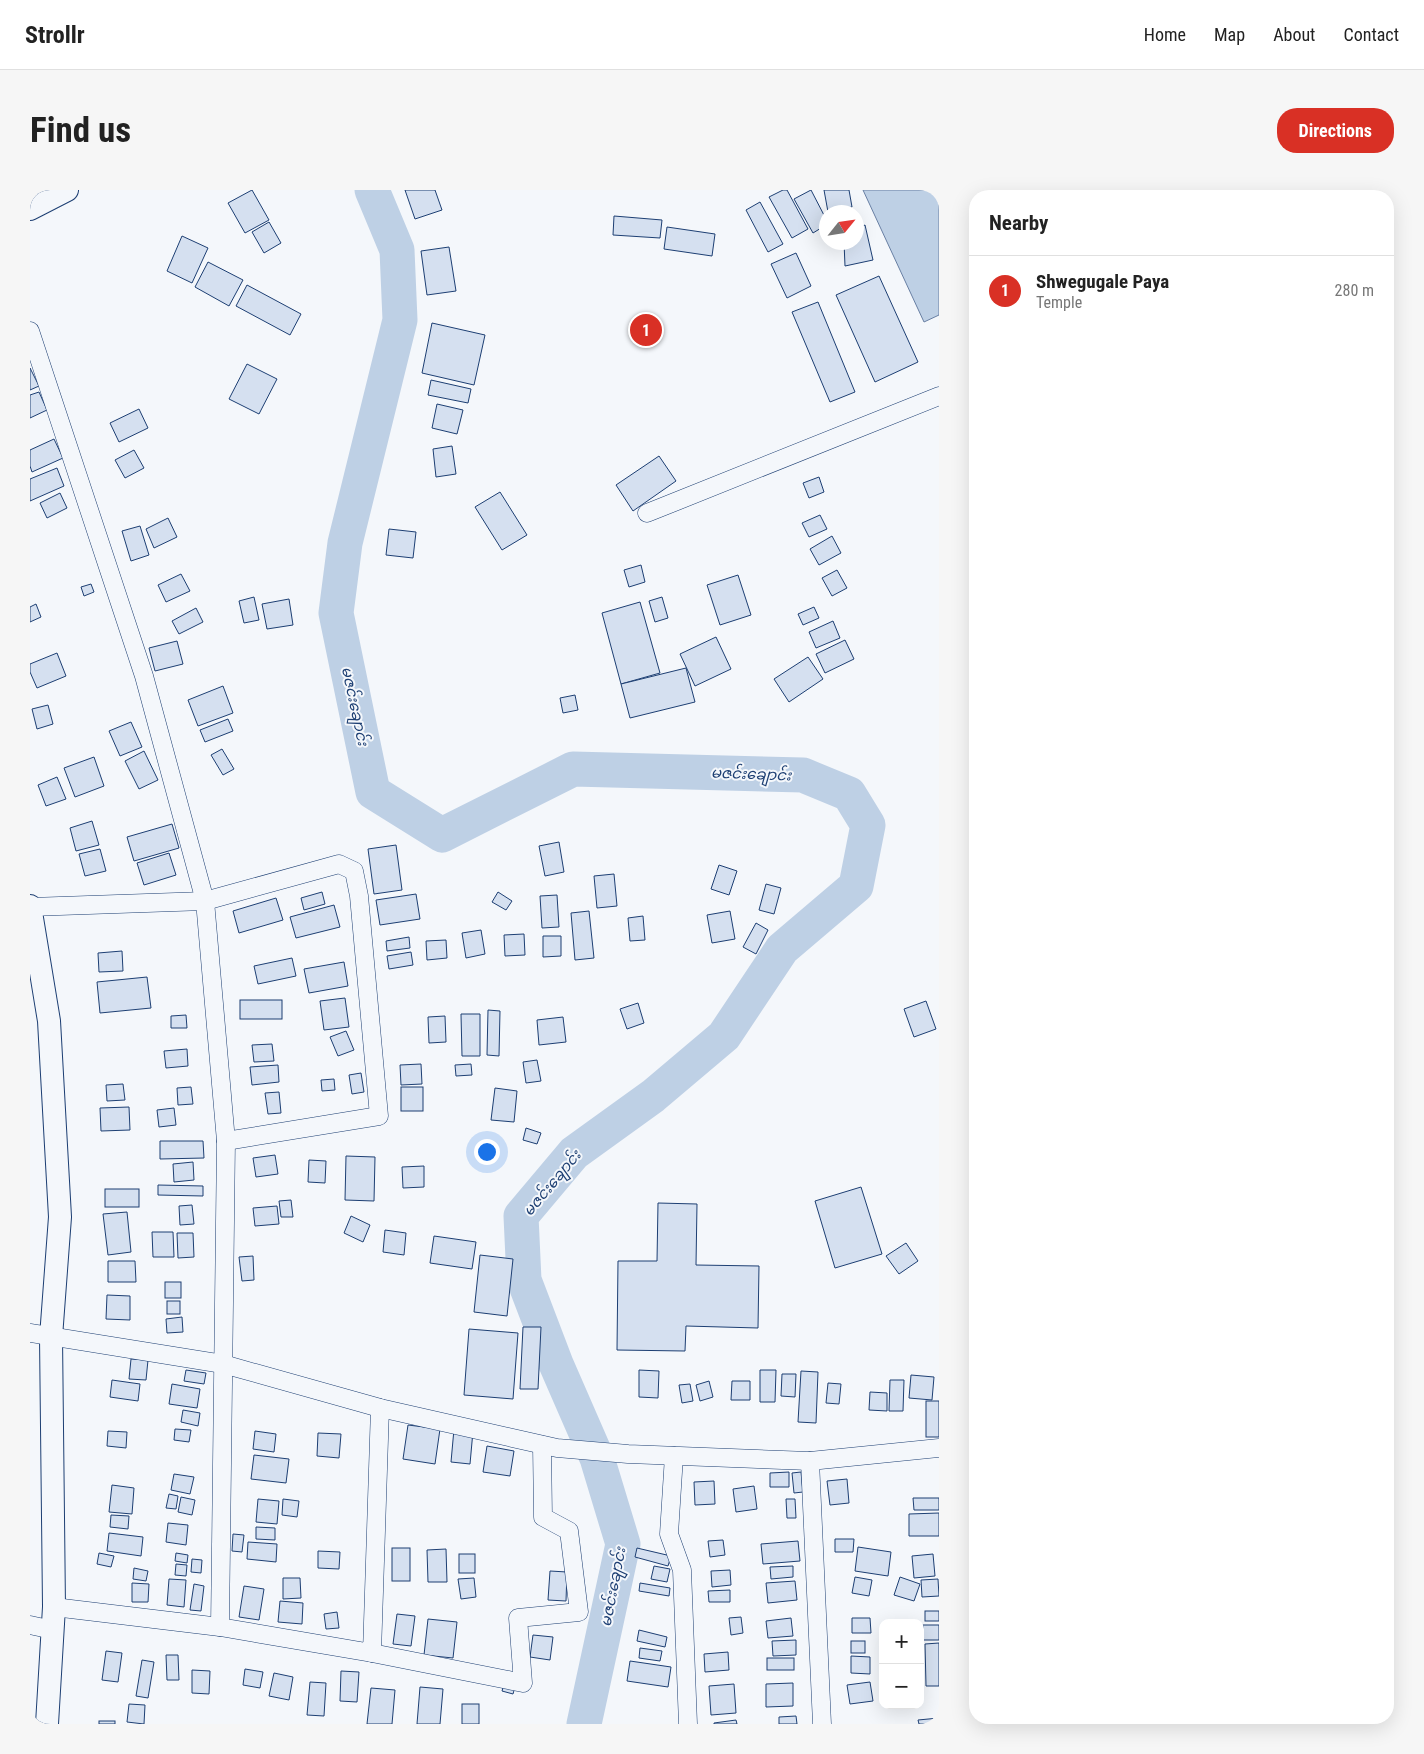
<!DOCTYPE html>
<html lang="en">
<head>
<meta charset="utf-8">
<style>
  :root { --surface:#fff; --page:#f6f6f6; --text:#222; --muted:#767676; --line:#e0e0e0; --accent:#d93025 }
  body { margin:0; font-family:"Roboto Condensed","Noto Sans Myanmar",sans-serif; background:var(--page); color:var(--text) }
  .controls { position:absolute; right:15px; bottom:15px; display:grid; overflow:hidden; border-radius:10px; box-shadow:0 5px 20px #0002 }
  .controls button { width:45px; height:45px; display:grid; place-items:center; padding:0; border:0; border-bottom:1px solid var(--line); background:var(--surface); color:var(--text); font:25px sans-serif }
  .compass { position:absolute; left:789px; top:15px; width:45px; height:45px; border-radius:50%; background:var(--surface); box-shadow:0 5px 20px #0002; rotate:60deg }
  .you { position:absolute; left:456px; top:961px; width:18px; height:18px; margin:-12px; border:4px solid #fff; border-radius:50%; background:#1a73e8; box-shadow:0 0 0 8px #1a73e833 }
  .badge { display:grid; place-items:center; width:32px; height:32px; border-radius:50%; background:var(--accent); color:#fff; font-size:16px; font-weight:700 }
  .pin { position:absolute; translate:-50% -50%; border:2px solid #fff; box-shadow:0 1px 5px #0006 }
  .list { margin:0; padding:0; list-style:none }
  h2 { display:flex; justify-content:space-between; align-items:center; height:65px; margin:0; padding:0 20px; font-size:21px }
  h2 small { font-size:16px; font-weight:400; color:var(--muted) }
  .list li { display:grid; grid-template-columns:32px 1fr auto; gap:15px; align-items:center; box-sizing:border-box; height:70px; padding:0 20px; border-top:1px solid var(--line) }
  .list b { display:block; font-size:19px; white-space:nowrap }
  .list p { margin:0; font-size:16px; white-space:nowrap; color:var(--muted) }
  .list em { font-size:16px; font-style:normal; color:var(--muted) }
  .map { position:relative; flex:none; width:909px; height:1534px; overflow:hidden; border-radius:20px }
  header { display:flex; align-items:center; gap:30px; box-sizing:border-box; height:70px; padding:0 25px; background:var(--surface); border-bottom:1px solid var(--line) }
  header strong { font-size:24px }
  nav { display:flex; gap:28px; margin-inline-start:auto; font-size:18px }
  .intro { display:flex; align-items:center; justify-content:space-between; box-sizing:border-box; height:120px; padding:0 30px }
  h1 { margin:0; font-size:35px }
  .button { padding:12px 22px; border-radius:20px; background:var(--accent); color:#fff; font-size:18px; font-weight:700 }
  main { display:flex; gap:30px; padding:0 30px }
  aside { flex:1; background:var(--surface); border-radius:20px; box-shadow:0 5px 20px #0002 }
  .map>svg:first-child { display:block }
</style>
</head>
<body>
<header>
<strong>Strollr</strong>
<nav><a>Home</a><a>Map</a><a>About</a><a>Contact</a></nav>
</header>
<div class="intro"><h1>Find us</h1><a class="button">Directions</a></div>
<main>
<div class="map">
<svg width="909" height="1534" viewBox="0 0 909 1534">
  <rect width="100%" height="100%" fill="#f4f7fb"/>
  <polygon fill="#bed0e5" stroke="#687fa3" points="833,0 909,0 909,125 894,132"/>
  <g fill="none" stroke-linecap="round" stroke-linejoin="round">
    <polyline stroke="#bed0e5" stroke-width="35" points="342,0 367,60 370,130 315,353 306,423 343,602 412,645 543,579 773,585 819,604 838,635 826,696 752,759 694,846 623,906 544,963 491,1026 494,1090 526,1174 567,1268 593,1354 554,1534"/>
  </g>
  <g fill="#d5e0f0" stroke="#1d3f73">
    <polygon points="222,0 239,30 215,43 198,13"/>
    <polygon points="375,0 405,0 412,20 385,29"/>
    <polygon points="753,0 757,0 778,39 762,48 739,7"/>
    <polygon points="781,0 796,29 796,35 783,43 764,9"/>
    <polygon points="794,0 819,0 822,17 798,22"/>
    <polygon points="730,12 753,54 738,62 716,20"/>
    <polygon points="584,26 632,30 630,48 583,45"/>
    <polygon points="239,32 251,53 234,63 222,42"/>
    <polygon points="835,35 843,70 815,76 814,52 826,52 826,39"/>
    <polygon points="637,37 685,44 682,66 634,59"/>
    <polygon points="152,46 178,58 162,93 137,81"/>
    <polygon points="419,57 426,101 397,105 391,61"/>
    <polygon points="766,63 781,96 757,108 741,74"/>
    <polygon points="178,72 213,90 199,116 165,97"/>
    <polygon points="849,86 888,172 845,192 806,105"/>
    <polygon points="217,95 271,124 260,145 206,116"/>
    <polygon points="788,112 825,202 800,212 762,122"/>
    <polygon points="402,133 455,145 444,195 392,183"/>
    <polygon points="217,174 247,189 229,224 199,209"/>
    <polygon points="0,178 9,196 0,200"/>
    <polygon points="401,190 441,199 438,213 398,205"/>
    <polygon points="9,202 17,220 0,228 0,205"/>
    <polygon points="407,214 433,220 427,244 402,238"/>
    <polygon points="109,219 118,238 89,252 80,233"/>
    <polygon points="24,249 33,268 2,282 0,276 0,260"/>
    <polygon points="422,256 426,284 406,287 403,259"/>
    <polygon points="104,260 114,278 95,288 85,270"/>
    <polygon points="629,266 646,291 603,321 586,295"/>
    <polygon points="27,278 34,296 0,311 0,289"/>
    <polygon points="789,287 794,302 779,308 773,293"/>
    <polygon points="470,302 497,345 472,360 445,317"/>
    <polygon points="30,303 37,318 17,328 10,313"/>
    <polygon points="790,325 797,339 779,347 772,333"/>
    <polygon points="138,328 147,347 124,358 116,339"/>
    <polygon points="110,336 119,365 101,371 92,341"/>
    <polygon points="359,339 386,342 383,368 356,365"/>
    <polygon points="802,346 811,363 789,375 780,359"/>
    <polygon points="611,375 615,392 599,397 594,380"/>
    <polygon points="807,380 817,398 802,406 792,388"/>
    <polygon points="151,384 160,401 136,412 128,395"/>
    <polygon points="708,385 721,425 690,435 677,395"/>
    <polygon points="61,394 64,402 54,406 51,397"/>
    <polygon points="224,407 229,430 214,433 209,411"/>
    <polygon points="632,407 638,428 625,432 619,411"/>
    <polygon points="259,409 263,435 237,439 232,414"/>
    <polygon points="610,412 630,483 591,494 572,423"/>
    <polygon points="6,414 11,427 0,432 0,417"/>
    <polygon points="784,417 789,428 773,435 768,424"/>
    <polygon points="166,418 173,432 149,444 142,431"/>
    <polygon points="803,431 810,448 786,458 779,442"/>
    <polygon points="686,447 701,479 665,496 650,464"/>
    <polygon points="815,450 824,469 795,483 786,464"/>
    <polygon points="147,451 153,474 125,481 119,458"/>
    <polygon points="27,463 36,486 7,498 0,482 0,474"/>
    <polygon points="778,467 793,489 759,512 744,489"/>
    <polygon points="656,478 665,512 600,528 591,494"/>
    <polygon points="193,496 203,523 168,536 158,510"/>
    <polygon points="545,505 548,520 533,523 530,508"/>
    <polygon points="18,515 23,534 7,539 2,519"/>
    <polygon points="198,529 203,541 175,552 170,540"/>
    <polygon points="101,532 112,557 90,566 79,541"/>
    <polygon points="192,559 204,579 193,585 181,565"/>
    <polygon points="114,561 128,590 109,599 95,571"/>
    <polygon points="64,567 74,596 45,607 34,578"/>
    <polygon points="27,587 36,609 16,616 8,595"/>
    <polygon points="62,631 69,655 46,661 40,638"/>
    <polygon points="142,634 149,658 104,671 97,647"/>
    <polygon points="529,652 534,682 515,686 509,656"/>
    <polygon points="366,655 372,700 344,704 338,659"/>
    <polygon points="70,659 76,681 55,686 49,664"/>
    <polygon points="139,663 146,685 114,695 107,673"/>
    <polygon points="689,675 707,681 699,705 681,699"/>
    <polygon points="584,684 587,716 567,718 564,686"/>
    <polygon points="736,694 751,698 744,724 729,720"/>
    <polygon points="292,702 295,714 274,720 271,708"/>
    <polygon points="468,702 482,711 476,720 462,712"/>
    <polygon points="386,704 390,729 350,735 346,710"/>
    <polygon points="527,705 529,737 512,738 510,706"/>
    <polygon points="246,708 253,730 209,743 203,721"/>
    <polygon points="304,715 310,737 266,748 260,727"/>
    <polygon points="559,721 564,768 545,770 541,723"/>
    <polygon points="700,721 705,749 682,753 677,725"/>
    <polygon points="613,726 615,750 600,751 598,728"/>
    <polygon points="726,733 738,740 726,764 713,757"/>
    <polygon points="451,740 455,764 436,768 432,743"/>
    <polygon points="494,744 495,765 475,766 474,745"/>
    <polygon points="513,746 531,746 531,766 513,767"/>
    <polygon points="379,747 380,758 357,761 356,751"/>
    <polygon points="416,750 417,768 397,770 396,751"/>
    <polygon points="92,761 93,781 69,782 68,763"/>
    <polygon points="381,762 383,775 359,779 357,766"/>
    <polygon points="262,768 266,786 228,794 224,776"/>
    <polygon points="314,772 318,796 279,803 274,779"/>
    <polygon points="117,787 121,818 70,823 67,792"/>
    <polygon points="315,808 319,837 294,840 290,811"/>
    <rect x="210" y="810" width="42" height="19"/>
    <polygon points="896,811 906,839 884,847 874,819"/>
    <polygon points="608,813 614,833 597,839 590,819"/>
    <polygon points="458,820 470,821 469,866 457,865"/>
    <polygon points="431,824 450,824 450,866 432,866"/>
    <polygon points="156,825 157,838 141,838 141,826"/>
    <polygon points="415,826 416,852 399,853 398,827"/>
    <polygon points="533,827 536,852 509,855 507,830"/>
    <polygon points="316,841 324,860 308,866 300,847"/>
    <polygon points="242,854 244,871 224,872 222,855"/>
    <polygon points="157,859 158,876 136,878 134,861"/>
    <polygon points="507,870 511,891 496,893 493,872"/>
    <polygon points="391,874 392,894 371,895 370,875"/>
    <polygon points="441,874 442,885 426,886 425,875"/>
    <polygon points="248,875 249,892 222,895 220,877"/>
    <polygon points="331,883 334,902 322,904 319,885"/>
    <polygon points="304,889 305,900 292,901 291,890"/>
    <polygon points="93,894 95,910 77,911 76,895"/>
    <polygon points="161,897 163,914 148,915 147,898"/>
    <rect x="371" y="897" width="22" height="24"/>
    <polygon points="465,898 487,901 484,932 461,930"/>
    <polygon points="249,902 251,923 238,924 235,903"/>
    <polygon points="99,917 100,940 71,941 70,918"/>
    <polygon points="144,918 146,935 129,937 127,920"/>
    <polygon points="496,938 511,943 507,954 493,950"/>
    <polygon points="130,951 173,951 174,968 130,969"/>
    <polygon points="245,965 248,984 226,987 223,968"/>
    <polygon points="316,966 345,967 344,1011 315,1010"/>
    <polygon points="279,970 296,971 295,993 278,992"/>
    <polygon points="163,972 164,990 144,992 143,974"/>
    <polygon points="394,976 394,997 373,998 372,977"/>
    <polygon points="128,995 173,996 173,1006 128,1005"/>
    <polygon points="831,997 852,1064 805,1078 785,1011"/>
    <rect x="75" y="999" width="34" height="18"/>
    <polygon points="261,1010 263,1027 251,1027 249,1011"/>
    <polygon points="628,1013 667,1014 666,1075 729,1076 728,1138 656,1136 655,1161 587,1160 588,1071 627,1071"/>
    <polygon points="162,1015 164,1034 150,1035 149,1016"/>
    <polygon points="247,1016 249,1034 225,1036 223,1018"/>
    <polygon points="97,1022 101,1062 78,1065 73,1024"/>
    <polygon points="321,1026 340,1035 333,1052 314,1043"/>
    <polygon points="355,1040 376,1043 374,1065 353,1062"/>
    <polygon points="122,1042 143,1042 144,1067 123,1067"/>
    <polygon points="147,1043 163,1043 164,1067 148,1068"/>
    <polygon points="404,1046 446,1052 442,1079 400,1073"/>
    <polygon points="876,1053 888,1071 869,1084 856,1066"/>
    <polygon points="450,1065 483,1069 477,1126 444,1122"/>
    <polygon points="223,1066 224,1090 212,1091 209,1067"/>
    <polygon points="78,1071 105,1071 106,1092 78,1092"/>
    <rect x="135" y="1092" width="16" height="16"/>
    <polygon points="77,1105 100,1106 100,1130 76,1129"/>
    <rect x="137" y="1111" width="13" height="13"/>
    <polygon points="152,1127 153,1142 137,1143 136,1129"/>
    <polygon points="493,1137 511,1137 508,1199 490,1199"/>
    <polygon points="439,1139 488,1143 483,1209 434,1205"/>
    <polygon points="101,1169 118,1170 116,1190 99,1189"/>
    <polygon points="156,1180 176,1183 174,1194 154,1191"/>
    <polygon points="609,1180 629,1181 628,1208 609,1207"/>
    <polygon points="730,1180 746,1180 745,1212 730,1212"/>
    <polygon points="771,1181 788,1182 786,1233 768,1232"/>
    <polygon points="752,1184 766,1184 765,1207 751,1206"/>
    <polygon points="881,1185 904,1187 902,1210 879,1208"/>
    <polygon points="82,1190 110,1194 108,1211 80,1207"/>
    <polygon points="860,1190 874,1190 873,1221 859,1221"/>
    <polygon points="679,1191 683,1207 670,1211 666,1195"/>
    <polygon points="702,1191 720,1191 720,1210 701,1210"/>
    <polygon points="798,1193 811,1194 809,1214 796,1213"/>
    <polygon points="142,1194 170,1199 167,1218 139,1214"/>
    <polygon points="660,1194 663,1211 652,1213 649,1195"/>
    <polygon points="840,1202 857,1203 857,1221 839,1220"/>
    <rect x="896" y="1211" width="13" height="36"/>
    <polygon points="153,1220 170,1223 168,1236 151,1232"/>
    <polygon points="378,1235 410,1239 405,1274 373,1269"/>
    <polygon points="145,1239 161,1240 159,1252 144,1250"/>
    <polygon points="424,1239 443,1241 440,1274 421,1272"/>
    <polygon points="78,1241 97,1242 96,1258 77,1256"/>
    <polygon points="225,1241 246,1244 244,1262 223,1259"/>
    <polygon points="288,1243 311,1244 309,1268 287,1266"/>
    <polygon points="457,1256 484,1261 480,1286 453,1282"/>
    <polygon points="224,1265 259,1269 256,1293 221,1289"/>
    <polygon points="759,1282 759,1297 740,1297 740,1283"/>
    <polygon points="771,1282 773,1302 764,1303 762,1283"/>
    <polygon points="144,1284 164,1287 160,1304 141,1300"/>
    <polygon points="817,1289 819,1313 800,1315 797,1291"/>
    <polygon points="684,1291 685,1314 665,1315 664,1292"/>
    <polygon points="82,1295 104,1298 102,1324 79,1322"/>
    <polygon points="724,1296 727,1319 706,1322 703,1299"/>
    <polygon points="139,1304 148,1306 146,1319 136,1318"/>
    <polygon points="151,1307 165,1310 162,1325 148,1322"/>
    <polygon points="883,1308 909,1308 909,1320 884,1320"/>
    <polygon points="228,1309 249,1311 247,1334 226,1332"/>
    <polygon points="253,1309 269,1311 267,1327 252,1325"/>
    <polygon points="756,1309 765,1309 766,1328 757,1328"/>
    <polygon points="909,1323 909,1346 879,1346 879,1324"/>
    <polygon points="81,1325 99,1326 98,1339 80,1337"/>
    <polygon points="138,1333 158,1335 156,1355 136,1352"/>
    <polygon points="226,1337 245,1338 245,1350 226,1349"/>
    <polygon points="79,1343 113,1347 111,1366 77,1361"/>
    <polygon points="203,1344 214,1345 212,1362 202,1361"/>
    <polygon points="805,1349 824,1349 823,1362 805,1362"/>
    <polygon points="693,1350 695,1365 680,1367 678,1351"/>
    <polygon points="768,1351 770,1371 733,1374 731,1354"/>
    <polygon points="218,1352 247,1354 246,1372 217,1369"/>
    <polygon points="828,1357 861,1362 858,1386 825,1381"/>
    <rect x="362" y="1358" width="18" height="33"/>
    <polygon points="607,1358 641,1366 638,1376 605,1367"/>
    <polygon points="416,1359 417,1392 398,1392 397,1360"/>
    <polygon points="288,1361 310,1362 309,1379 288,1378"/>
    <polygon points="69,1363 84,1366 81,1377 67,1374"/>
    <polygon points="146,1363 158,1365 157,1373 145,1371"/>
    <rect x="429" y="1364" width="16" height="19"/>
    <polygon points="903,1364 905,1386 884,1388 882,1366"/>
    <polygon points="162,1369 172,1370 171,1383 161,1382"/>
    <polygon points="146,1374 157,1375 156,1386 145,1385"/>
    <polygon points="624,1376 640,1379 637,1392 621,1389"/>
    <polygon points="763,1376 763,1387 741,1389 740,1377"/>
    <polygon points="104,1378 118,1381 116,1391 103,1389"/>
    <polygon points="700,1380 701,1395 682,1397 681,1381"/>
    <polygon points="520,1381 537,1382 536,1411 518,1410"/>
    <polygon points="825,1387 842,1390 839,1406 822,1403"/>
    <polygon points="870,1387 890,1394 884,1411 864,1405"/>
    <polygon points="253,1388 270,1388 271,1408 253,1409"/>
    <polygon points="444,1388 446,1407 431,1409 428,1389"/>
    <polygon points="139,1389 156,1390 154,1417 137,1415"/>
    <polygon points="908,1389 909,1406 892,1407 891,1390"/>
    <polygon points="765,1391 767,1410 738,1413 736,1393"/>
    <polygon points="102,1393 119,1394 118,1412 102,1412"/>
    <polygon points="610,1393 640,1398 639,1406 609,1401"/>
    <polygon points="164,1394 174,1396 171,1421 160,1420"/>
    <polygon points="214,1396 234,1399 229,1430 209,1427"/>
    <polygon points="700,1400 700,1412 679,1412 678,1401"/>
    <polygon points="250,1411 273,1413 272,1434 248,1432"/>
    <rect x="895" y="1421" width="14" height="10"/>
    <polygon points="307,1422 309,1438 296,1439 294,1424"/>
    <polygon points="367,1424 385,1426 381,1456 363,1454"/>
    <polygon points="711,1427 713,1443 701,1445 699,1428"/>
    <polygon points="761,1428 763,1446 738,1448 736,1431"/>
    <polygon points="822,1428 840,1428 841,1443 822,1443"/>
    <polygon points="398,1429 427,1432 423,1468 394,1465"/>
    <rect x="893" y="1435" width="16" height="15"/>
    <polygon points="609,1440 637,1447 635,1457 607,1451"/>
    <polygon points="503,1445 523,1447 520,1470 500,1467"/>
    <polygon points="766,1450 766,1465 743,1466 742,1451"/>
    <rect x="821" y="1451" width="14" height="12"/>
    <polygon points="909,1453 909,1496 896,1496 895,1454"/>
    <polygon points="610,1458 632,1461 630,1471 609,1468"/>
    <polygon points="76,1461 92,1463 88,1492 72,1490"/>
    <polygon points="698,1462 699,1480 675,1482 674,1464"/>
    <polygon points="136,1465 148,1465 149,1490 137,1490"/>
    <polygon points="821,1466 840,1467 840,1484 821,1483"/>
    <rect x="737" y="1468" width="27" height="12"/>
    <polygon points="112,1470 124,1472 118,1508 106,1506"/>
    <polygon points="600,1471 641,1477 638,1497 597,1491"/>
    <polygon points="215,1479 233,1482 230,1498 213,1495"/>
    <polygon points="162,1480 180,1481 179,1504 162,1503"/>
    <polygon points="311,1481 329,1482 327,1512 310,1511"/>
    <polygon points="244,1483 263,1487 259,1510 239,1506"/>
    <polygon points="477,1483 488,1486 483,1504 472,1501"/>
    <polygon points="280,1492 296,1493 294,1526 277,1525"/>
    <polygon points="840,1492 843,1511 820,1514 817,1495"/>
    <polygon points="763,1493 763,1516 736,1517 736,1494"/>
    <polygon points="704,1494 706,1523 681,1525 679,1496"/>
    <polygon points="390,1497 413,1499 410,1534 387,1534"/>
    <polygon points="341,1498 365,1500 362,1534 337,1534"/>
    <polygon points="99,1514 115,1515 114,1534 97,1532"/>
    <rect x="432" y="1514" width="17" height="20"/>
    <polygon points="766,1526 767,1534 749,1534 749,1527"/>
    <polygon points="909,1528 909,1534 889,1534 888,1530"/>
    <polygon points="706,1530 707,1534 684,1534 684,1533"/>
    <rect x="69" y="1531" width="16" height="3"/>
  </g>
  <g fill="none" stroke-linecap="round" stroke-linejoin="round">
    <g stroke="#1d3f73" stroke-width="19">
      <g id="minor">
        <polyline points="0,141 114,486 175,711 196,951 190,1437"/>
        <polyline points="617,323 909,206"/>
        <polyline points="0,717 175,711 309,674 324,681 329,706 349,926 196,951"/>
        <polyline points="0,1143 193,1174 350,1218 527,1258 598,1264 780,1271 909,1258"/>
        <polyline points="644,1266 639,1344 652,1380 658,1534"/>
        <polyline points="780,1271 792,1534"/>
        <polyline points="24,1417 190,1437 342,1463 350,1218"/>
        <polyline points="0,1435 23,1440"/>
        <polyline points="342,1463 493,1493 488,1428 549,1422 539,1341 513,1327 512,1255"/>
      </g>
    </g>
    <g stroke="#1d3f73" stroke-width="24">
      <g id="tertiary">
        <polyline points="0,19 37,0"/>
        <polyline points="0,716 19,831 30,1027 21,1147 24,1417 17,1534"/>
      </g>
    </g>
    <use href="#minor" stroke="#f4f7fb" stroke-width="18"/>
    <use href="#tertiary" stroke="#f4f7fb" stroke-width="22"/>
  </g>
  <g text-anchor="middle" stroke-width="4" stroke-linejoin="round" paint-order="stroke">
    <g font-size="15" font-style="italic" fill="#1d3f73" stroke="#f4f7fb">
      <text transform="translate(325 516) rotate(78)" y="5">မဇင်းချောင်း</text>
      <text transform="translate(721 584) rotate(2)" y="5">မဇင်းချောင်း</text>
      <text transform="translate(522 993) rotate(-50)" y="5">မဇင်းချောင်း</text>
      <text transform="translate(583 1397) rotate(-79)" y="5">မဇင်းချောင်း</text>
    </g>
  </g>
</svg>
<div class="controls">
<button>+</button>
<button>−</button>
</div>
<svg class="compass" viewBox="-18 -18 36 36"><path d="M0-13l5 13h-10z" fill="#e53935"/><path d="M0 13l5-13h-10z" fill="#767676"/></svg>
<div class="you"></div>
<div class="pin badge" style="left:616px;top:140px">1</div>
</div>
<aside>
<h2>Nearby<small></small></h2>
<ul class="list">
<li><span class="badge">1</span><div><b>Shwegugale Paya</b><p>Temple</p></div><em>280 m</em></li>
</ul>
</aside>
</main>
</body>
</html>
